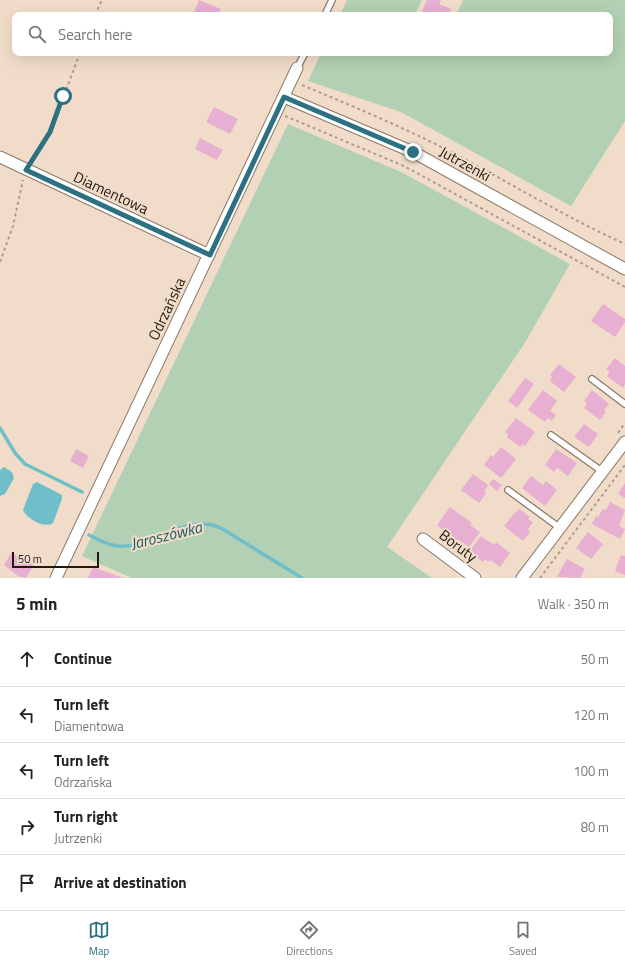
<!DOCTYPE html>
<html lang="en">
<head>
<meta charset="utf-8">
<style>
  :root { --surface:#fff; --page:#f2f2f2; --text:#222; --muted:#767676; --line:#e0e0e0; --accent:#2d7081 }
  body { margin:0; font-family:"Titillium Web",sans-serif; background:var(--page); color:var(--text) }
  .scale { position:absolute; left:12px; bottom:10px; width:87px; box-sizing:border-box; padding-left:4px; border:2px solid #211a13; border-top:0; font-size:11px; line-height:14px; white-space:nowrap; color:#211a13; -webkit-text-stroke:3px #f0dcc9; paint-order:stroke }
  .stop { position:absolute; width:12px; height:12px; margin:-9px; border:3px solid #2d7081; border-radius:50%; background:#fff }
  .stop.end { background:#2d7081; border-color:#fff; box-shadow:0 1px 4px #0008 }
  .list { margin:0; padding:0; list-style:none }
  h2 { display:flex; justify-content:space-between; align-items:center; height:52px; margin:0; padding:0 16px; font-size:17px }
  h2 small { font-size:13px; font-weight:400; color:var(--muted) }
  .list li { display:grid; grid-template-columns:26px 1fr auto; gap:12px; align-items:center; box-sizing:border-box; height:56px; padding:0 16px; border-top:1px solid var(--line) }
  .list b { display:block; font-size:15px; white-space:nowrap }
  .list p { margin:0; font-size:13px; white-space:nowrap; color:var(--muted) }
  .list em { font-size:13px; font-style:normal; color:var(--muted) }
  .icon { flex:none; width:22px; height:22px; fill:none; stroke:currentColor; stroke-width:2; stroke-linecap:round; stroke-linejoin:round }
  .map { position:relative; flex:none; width:625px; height:578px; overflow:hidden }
  .search { position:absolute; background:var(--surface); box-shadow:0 4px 16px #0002; left:12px; right:12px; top:12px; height:44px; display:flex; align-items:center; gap:10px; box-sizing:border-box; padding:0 14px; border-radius:8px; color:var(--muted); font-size:15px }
  .sheet { height:332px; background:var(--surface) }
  nav { display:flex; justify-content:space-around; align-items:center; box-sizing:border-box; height:56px; border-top:1px solid var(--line); background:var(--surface); font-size:11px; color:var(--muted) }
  nav a { display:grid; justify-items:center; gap:2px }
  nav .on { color:var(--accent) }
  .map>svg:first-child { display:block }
</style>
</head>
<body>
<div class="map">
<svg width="625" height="578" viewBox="0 0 625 578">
  <rect width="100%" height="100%" fill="#f0dcc9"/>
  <g fill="#b2d0b3">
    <polygon points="347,0 422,0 415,15 340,15"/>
    <polygon points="463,0 625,0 625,121 571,206 401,112 308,81 321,53 610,53 610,15 456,15"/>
    <polygon points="288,124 401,172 570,264 526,341 387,547 432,578 132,578 82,556"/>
  </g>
  <g fill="#70beca">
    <polygon points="4,467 12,472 14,478 5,494 0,496 0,470"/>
    <path d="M 37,482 L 62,495 L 62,499 L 53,523 C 44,529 27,519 23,510 L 33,484 Z"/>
  </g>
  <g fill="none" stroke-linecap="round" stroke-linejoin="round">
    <g stroke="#70beca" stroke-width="3.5">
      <polyline points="0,428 15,453 25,464 82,492"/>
      <path d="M 89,535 C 98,540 108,545 118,546 C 149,549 175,522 205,524 C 210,524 216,526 221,528 L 302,578"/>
    </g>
  </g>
  <g fill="#e7afd2">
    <polygon points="199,0 221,9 218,15 193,15"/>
    <polygon points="427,0 441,0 439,4 451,9 448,15 430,15 422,11"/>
    <polygon points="214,107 238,119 230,134 206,122"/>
    <polygon points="200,138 223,150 217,160 195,149"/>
    <polygon points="603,304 625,319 625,322 615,337 591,321"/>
    <polygon points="615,358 625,366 625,384 623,388 607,376 610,372 606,369"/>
    <polygon points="559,364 576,377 564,392 550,381 552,377 550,375"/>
    <polygon points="525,378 534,384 517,408 508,401"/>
    <polygon points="543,390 557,401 550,411 556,415 552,421 548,418 545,422 528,410"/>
    <polygon points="592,390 609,404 604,410 606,412 600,420 584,408 587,404 584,401"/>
    <polygon points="516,418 535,432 525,446 523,444 520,447 507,437 508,434 505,432"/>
    <polygon points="584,424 598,434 589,447 574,437"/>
    <polygon points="501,447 516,459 501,478 484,465 491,455 493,457"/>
    <polygon points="76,449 89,456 83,468 70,461"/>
    <polygon points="556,449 577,463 568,476 557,468 554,472 545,465"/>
    <polygon points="473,474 488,485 484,492 486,493 479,503 461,490"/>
    <polygon points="531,476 543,485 546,481 557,490 545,506 522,488"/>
    <polygon points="493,479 502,485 497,491 489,484"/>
    <polygon points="625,483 625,498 618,494"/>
    <polygon points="610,502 625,510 619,526 625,529 620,539 592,524 596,516 598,517 603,509 606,510"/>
    <polygon points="450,507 472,523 470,525 480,532 469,547 457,539 455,542 441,532 443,530 437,525"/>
    <polygon points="519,509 530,517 528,519 533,522 528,530 530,532 523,541 504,526 516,511 518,512"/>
    <polygon points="588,532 603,544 591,559 576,548"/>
    <polygon points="481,536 494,545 496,542 510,553 500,567 490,560 489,562 485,559 483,562 469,552"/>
    <polygon points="11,553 34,565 26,578 18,576 4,565"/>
    <polygon points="621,555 625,556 625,575 615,571"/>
    <polygon points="567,559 585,569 580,578 557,577"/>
    <polygon points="93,567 123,578 88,578"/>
  </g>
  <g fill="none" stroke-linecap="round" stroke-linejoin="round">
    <g stroke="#8b7a69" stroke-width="8">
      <g id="lane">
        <polyline points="325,15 332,0"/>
        <polyline points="297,68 305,53"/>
        <polyline points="592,379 625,404"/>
        <polyline points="551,435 603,472"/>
        <polyline points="508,490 560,528"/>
      </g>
    </g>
    <g stroke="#8b7a69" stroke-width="13">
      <g id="street">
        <polyline points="284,97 413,152 625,269"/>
        <polyline points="0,157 209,255"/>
        <polyline points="423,539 475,578"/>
        <polyline points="56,578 297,68"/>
        <polyline points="522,578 625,442"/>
      </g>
    </g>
    <g stroke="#ad9d8e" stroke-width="2" stroke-dasharray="3 3" stroke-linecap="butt">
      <polyline points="95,15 102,0"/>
      <path d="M 302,85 C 352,106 403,127 451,152 C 509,182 565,217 625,244"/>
      <polyline points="285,116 404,166 625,287"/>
      <polyline points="33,160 50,132 80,53"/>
      <polyline points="0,262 13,226 23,180"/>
      <polyline points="618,433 625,423"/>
      <polyline points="540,578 625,465"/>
    </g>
    <use href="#lane" stroke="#fff" stroke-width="5.5"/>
    <use href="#street" stroke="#fff" stroke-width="11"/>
  </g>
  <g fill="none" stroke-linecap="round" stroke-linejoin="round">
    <polyline stroke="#2d7081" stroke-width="5" points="63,96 50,132 26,170 210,255 284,97 413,152"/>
  </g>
  <g text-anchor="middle" stroke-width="4" stroke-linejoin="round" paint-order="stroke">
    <g font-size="15" fill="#211a13" stroke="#f0dcc9">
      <text transform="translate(465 164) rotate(29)" y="5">Jutrzenki</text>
      <text transform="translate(111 193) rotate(25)" y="5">Diamentowa</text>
      <text transform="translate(167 309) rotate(-65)" y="5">Odrzańska</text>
      <text transform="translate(458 546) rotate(37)" y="5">Boruty</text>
    </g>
    <g font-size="16" font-style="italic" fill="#1c5d66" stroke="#f0dcc9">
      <text transform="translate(166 535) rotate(-14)" y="6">Jaroszówka</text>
    </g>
  </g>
</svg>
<div class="scale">50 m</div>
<div class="stop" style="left:63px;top:96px"></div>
<div class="stop end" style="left:413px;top:152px"></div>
<div class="search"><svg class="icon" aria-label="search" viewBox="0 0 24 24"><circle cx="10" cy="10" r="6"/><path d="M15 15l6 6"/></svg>Search here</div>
</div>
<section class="sheet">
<h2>5 min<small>Walk · 350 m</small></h2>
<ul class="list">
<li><svg class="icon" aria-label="ahead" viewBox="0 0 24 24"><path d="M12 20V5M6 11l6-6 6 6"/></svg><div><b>Continue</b></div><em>50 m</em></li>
<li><svg class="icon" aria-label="left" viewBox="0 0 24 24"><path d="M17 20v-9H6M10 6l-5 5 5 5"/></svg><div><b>Turn left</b><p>Diamentowa</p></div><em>120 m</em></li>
<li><svg class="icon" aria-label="left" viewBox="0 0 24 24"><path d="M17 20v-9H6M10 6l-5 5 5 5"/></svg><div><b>Turn left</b><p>Odrzańska</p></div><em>100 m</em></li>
<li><svg class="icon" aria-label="right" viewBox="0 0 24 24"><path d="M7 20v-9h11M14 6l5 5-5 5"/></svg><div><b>Turn right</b><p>Jutrzenki</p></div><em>80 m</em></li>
<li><svg class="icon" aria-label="arrive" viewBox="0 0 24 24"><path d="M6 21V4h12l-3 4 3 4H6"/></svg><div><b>Arrive at destination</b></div></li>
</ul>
</section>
<nav>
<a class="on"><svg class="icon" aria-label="map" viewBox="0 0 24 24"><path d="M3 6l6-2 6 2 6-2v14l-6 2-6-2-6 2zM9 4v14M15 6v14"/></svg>Map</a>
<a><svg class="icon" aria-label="directions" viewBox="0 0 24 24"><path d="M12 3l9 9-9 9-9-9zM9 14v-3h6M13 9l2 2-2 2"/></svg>Directions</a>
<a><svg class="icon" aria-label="saved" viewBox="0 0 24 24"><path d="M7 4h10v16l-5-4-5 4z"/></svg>Saved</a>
</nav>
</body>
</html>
